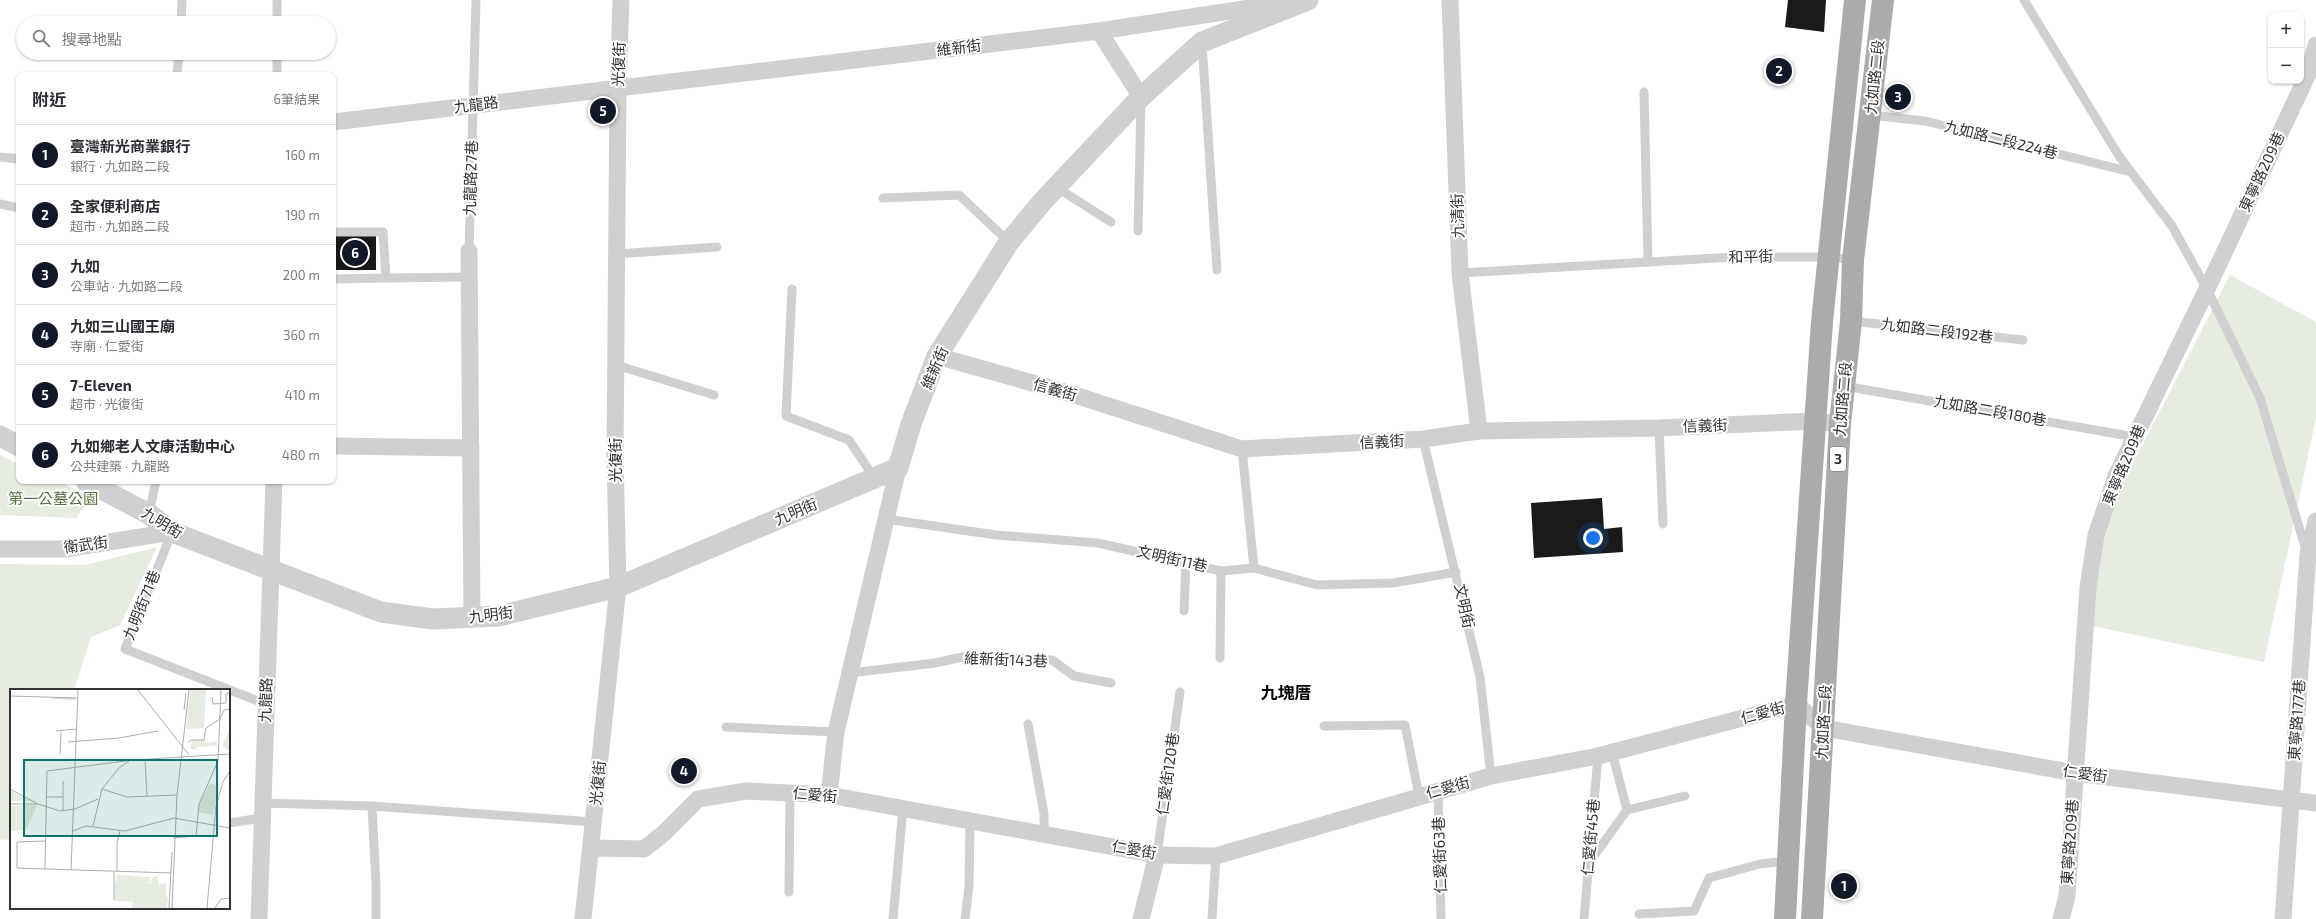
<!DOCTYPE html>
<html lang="zh-TW">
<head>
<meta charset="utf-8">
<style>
  :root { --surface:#fff; --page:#f2f2f3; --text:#2b2b33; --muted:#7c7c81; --line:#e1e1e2; --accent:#111827 }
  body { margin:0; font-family:"Exo 2","Noto Sans TC",sans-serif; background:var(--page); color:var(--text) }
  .controls { position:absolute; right:12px; top:12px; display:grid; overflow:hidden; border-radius:8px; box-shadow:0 1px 3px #0004 }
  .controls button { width:36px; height:36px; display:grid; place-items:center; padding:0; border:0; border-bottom:1px solid var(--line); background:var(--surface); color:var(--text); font:20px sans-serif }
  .you { position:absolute; left:1593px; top:538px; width:14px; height:14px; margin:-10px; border:3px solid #fff; border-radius:50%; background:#1a73e8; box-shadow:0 0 0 6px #1a73e833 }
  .badge { display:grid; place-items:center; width:26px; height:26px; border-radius:50%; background:var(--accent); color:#fff; font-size:13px; font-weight:700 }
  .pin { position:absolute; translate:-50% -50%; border:2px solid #fff; box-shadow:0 1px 4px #0006 }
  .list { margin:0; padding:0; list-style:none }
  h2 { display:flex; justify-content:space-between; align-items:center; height:52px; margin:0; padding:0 16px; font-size:17px }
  h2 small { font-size:13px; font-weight:400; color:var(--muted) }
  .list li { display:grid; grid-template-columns:26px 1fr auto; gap:12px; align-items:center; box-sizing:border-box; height:60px; padding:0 16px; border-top:1px solid var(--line) }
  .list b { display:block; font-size:15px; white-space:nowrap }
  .list p { margin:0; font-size:13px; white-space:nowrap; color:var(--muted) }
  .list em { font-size:13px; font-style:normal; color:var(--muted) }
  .icon { flex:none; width:22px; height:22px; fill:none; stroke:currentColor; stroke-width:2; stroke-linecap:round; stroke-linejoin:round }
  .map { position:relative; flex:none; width:2316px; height:919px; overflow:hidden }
  .search { position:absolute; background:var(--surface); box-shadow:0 1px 3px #0004; left:16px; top:16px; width:320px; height:44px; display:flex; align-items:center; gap:10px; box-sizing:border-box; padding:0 14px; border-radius:22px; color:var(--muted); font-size:15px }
  .panel { position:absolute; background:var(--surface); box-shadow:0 1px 3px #0004; left:16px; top:72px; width:320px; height:412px; border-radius:8px }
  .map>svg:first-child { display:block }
</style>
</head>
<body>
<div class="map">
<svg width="2316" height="919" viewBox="0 0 2316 919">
  <rect width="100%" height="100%" fill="#fff"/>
  <g fill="#e6ecdf">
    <polygon points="2230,275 2316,322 2316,418 2264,662 2093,626 2096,535"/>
    <polygon points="0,455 19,464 19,481 57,481 91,497 76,518 0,515"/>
    <polygon points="157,547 120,625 91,637 74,690 11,690 11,839 0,840 0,564 85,565"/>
  </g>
  <g fill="#1a1a1a">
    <polygon points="1788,0 1826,0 1824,32 1785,27"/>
    <rect x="333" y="236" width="43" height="34"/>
    <polygon points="1602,498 1604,529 1622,527 1623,552 1534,558 1531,503"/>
  </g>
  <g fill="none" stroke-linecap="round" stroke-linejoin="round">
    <g stroke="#d0d0d0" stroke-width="9">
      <polyline points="2024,0 2119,156 2172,226 2207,289 2260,398 2306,550"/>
      <polyline points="181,23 182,0"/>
      <polyline points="277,23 277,0"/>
      <polyline points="1202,43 1217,270"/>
      <polyline points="177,75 179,53"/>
      <polyline points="277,75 277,53"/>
      <polyline points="1644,92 1648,262"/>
      <polyline points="1870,115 1925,121 2131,172"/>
      <polyline points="0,157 19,159"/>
      <polyline points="1056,187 1111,222"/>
      <polyline points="883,198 959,195 1009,242"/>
      <polyline points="0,204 19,208"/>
      <polyline points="1138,231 1141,102"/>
      <polyline points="333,232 383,232 386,278 333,279"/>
      <polyline points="469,251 476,0"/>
      <polyline points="617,254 717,247"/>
      <polyline points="1460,273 1734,257 1829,257 1853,260"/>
      <polyline points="386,278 469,277"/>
      <polyline points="792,289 786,416 849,440 875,479"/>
      <polyline points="1851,321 2023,340"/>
      <polyline points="616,365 714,395"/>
      <polyline points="1844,386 2135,437"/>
      <polyline points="1659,428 1663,524"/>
      <polyline points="1423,439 1480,677 1491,776"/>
      <polyline points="1242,449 1254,568"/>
      <polyline points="149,514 156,481"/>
      <polyline points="886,519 996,535 1098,543 1221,571 1254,568 1317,585 1393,583 1456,572"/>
      <polyline points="172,532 125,649 266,704"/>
      <polyline points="1184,611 1186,562"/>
      <polyline points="1220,658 1221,571"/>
      <polyline points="850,673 935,663 967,656 1052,660 1074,676 1111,683"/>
      <polyline points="1028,724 1044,814 1044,834"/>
      <polyline points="1324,726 1405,725 1419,796"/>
      <polyline points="726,727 836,732"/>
      <polyline points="1438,791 1441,919"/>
      <polyline points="262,803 372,806 594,822"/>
      <polyline points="372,806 376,885 376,919"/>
      <polyline points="1627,810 1685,796"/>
      <polyline points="229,823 262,818"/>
      <polyline points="1157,855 1180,692"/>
      <polyline points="1589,863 1627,810 1612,752"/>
      <polyline points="789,892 790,793"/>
      <polyline points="1639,914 1694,911 1709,878 1760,864 1787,861"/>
      <polyline points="893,919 903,808"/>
      <polyline points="965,919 969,886 970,820"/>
      <polyline points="1212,919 1216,856"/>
      <polyline points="1584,919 1598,756"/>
    </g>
    <g stroke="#d0d0d0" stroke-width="17">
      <polyline points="1450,0 1460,273 1479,431"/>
      <polyline points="1099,31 1141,97"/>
      <polyline points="333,122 1099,31 1289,2"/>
      <polyline points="469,251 472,618"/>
      <polyline points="937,356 1075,395 1242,449 1423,439 1479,431 1659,428 1814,421 1840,424"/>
      <polyline points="333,446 471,448"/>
      <polyline points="0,549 65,549 172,532"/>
      <polyline points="829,795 836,732 898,468"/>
      <polyline points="591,848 644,849 663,834 698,799 746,791 829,795 1157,855 1216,856 1491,776 1598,756 1796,704 1824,728 2075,773 2316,803"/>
      <polyline points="259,919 274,481"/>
      <polyline points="583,919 618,587 615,455 618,89 621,0"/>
      <polyline points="1141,919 1157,855"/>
      <polyline points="2061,919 2067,896 2088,587 2096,535 2116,476 2207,289 2308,74 2316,45"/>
      <polyline points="2283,919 2308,554 2316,521"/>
    </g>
    <g stroke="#d0d0d0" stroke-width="21">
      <polyline points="0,436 19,446"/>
      <polyline points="86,481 149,514 172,532 381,612 433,619 499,616 618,587 898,468 911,424 937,356 1009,242 1042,202 1141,97 1202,42 1308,0"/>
    </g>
    <g stroke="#ababab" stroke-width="22">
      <polyline points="1785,919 1796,704 1822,322 1855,0"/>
      <polyline points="1812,919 1840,424 1851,321 1853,260 1883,0"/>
    </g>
  </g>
  <g text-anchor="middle" stroke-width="4" stroke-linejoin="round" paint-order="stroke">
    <rect fill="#fff" stroke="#707070" stroke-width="1" x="1830" y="447" width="16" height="24" rx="3"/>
    <g font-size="14" font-weight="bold" fill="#333">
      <text x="1838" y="464">3</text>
    </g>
    <g font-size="15" fill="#333" stroke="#fff">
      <text transform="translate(959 48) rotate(-7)" y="5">維新街</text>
      <text transform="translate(619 64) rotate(-88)" y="5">光復街</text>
      <text transform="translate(1875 77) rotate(-84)" y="5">九如路二段</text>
      <text transform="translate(476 105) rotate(-7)" y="5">九龍路</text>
      <text transform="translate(2001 140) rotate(14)" y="5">九如路二段224巷</text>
      <text transform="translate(2262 172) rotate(-65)" y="5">東寧路209巷</text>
      <text transform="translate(471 178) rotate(-88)" y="5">九龍路27巷</text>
      <text transform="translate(1458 216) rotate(-92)" y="5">九清街</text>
      <text transform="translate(1751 257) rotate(-1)" y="5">和平街</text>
      <text transform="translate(1937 331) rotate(7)" y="5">九如路二段192巷</text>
      <text transform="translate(935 368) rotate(-66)" y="5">維新街</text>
      <text transform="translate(1055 390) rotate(16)" y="5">信義街</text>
      <text transform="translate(1843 399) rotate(-85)" y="5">九如路二段</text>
      <text transform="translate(1990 411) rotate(10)" y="5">九如路二段180巷</text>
      <text transform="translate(1705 426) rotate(-2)" y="5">信義街</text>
      <text transform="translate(1382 442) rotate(-3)" y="5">信義街</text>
      <text transform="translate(616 460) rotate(-90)" y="5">光復街</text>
      <text transform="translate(2124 465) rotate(-67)" y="5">東寧路209巷</text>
      <text transform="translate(796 512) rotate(-23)" y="5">九明街</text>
      <text transform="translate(162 523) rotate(31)" y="5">九明街</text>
      <text transform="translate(86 545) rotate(-8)" y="5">衛武街</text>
      <text transform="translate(1172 559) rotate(13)" y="5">文明街11巷</text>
      <text transform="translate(142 605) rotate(-68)" y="5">九明街71巷</text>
      <text transform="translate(1464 606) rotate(78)" y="5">文明街</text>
      <text transform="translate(491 615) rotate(-7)" y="5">九明街</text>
      <text transform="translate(1006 660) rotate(2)" y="5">維新街143巷</text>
      <text transform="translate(266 700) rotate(-88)" y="5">九龍路</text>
      <text transform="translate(1763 713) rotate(-15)" y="5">仁愛街</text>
      <text transform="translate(2297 720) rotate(-86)" y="5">東寧路177巷</text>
      <text transform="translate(1824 722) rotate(-87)" y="5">九如路二段</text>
      <text transform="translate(1168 774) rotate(-82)" y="5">仁愛街120巷</text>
      <text transform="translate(2085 774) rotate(8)" y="5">仁愛街</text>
      <text transform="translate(598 783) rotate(-84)" y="5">光復街</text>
      <text transform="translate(1448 788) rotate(-16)" y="5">仁愛街</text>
      <text transform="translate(815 795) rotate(5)" y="5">仁愛街</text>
      <text transform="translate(1591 837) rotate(-85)" y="5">仁愛街45巷</text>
      <text transform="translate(2070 842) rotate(-86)" y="5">東寧路209巷</text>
      <text transform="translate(1134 850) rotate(10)" y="5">仁愛街</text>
      <text transform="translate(1440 855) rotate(-92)" y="5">仁愛街63巷</text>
    </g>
    <g font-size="15" fill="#56703f" stroke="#fff">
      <text x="53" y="504">第一公墓公園</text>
    </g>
    <g font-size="17" font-weight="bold" fill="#000" stroke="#fff">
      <text x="1286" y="699">九塊厝</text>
    </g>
  </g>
  <g transform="translate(10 689)">
    <rect width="220" height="220" fill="#fff"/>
    <path d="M 180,1 L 196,1 L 194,39 L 176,40 ZM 219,42 L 220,56 L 219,62 L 212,57 ZM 182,51 L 194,51 L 196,54 L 207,52 L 206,57 L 188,58 L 184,61 L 180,59 ZM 200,94 L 209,98 L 203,126 L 188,123 L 189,115 ZM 0,102 L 21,112 L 0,112 ZM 27,116 L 16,141 L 0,142 L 0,117 ZM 107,186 L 140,188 L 141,193 L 133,194 L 141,194 L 141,197 L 142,189 L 147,186 L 149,195 L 156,194 L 156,208 L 153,208 L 158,208 L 157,219 L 122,219 L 123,213 L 105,212 L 105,196 L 124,195 L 105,196 Z" fill="#e6ecdf"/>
    <path fill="none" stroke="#cfe2ee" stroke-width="2" d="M 42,9 L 65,10"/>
    <path fill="none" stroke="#adadad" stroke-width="1" d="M 128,1 L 179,66M 0,7 L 67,9M 202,8 L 203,15 L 216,14 L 216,4 L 220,4M 174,21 L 176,4M 46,42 L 66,40M 58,53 L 109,49 L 148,42M 178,54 L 181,51 L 194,51 L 196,39 L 210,30 L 214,21 L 220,20M 50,65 L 51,43M 135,70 L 137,107M 123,71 L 220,65M 53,92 L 53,122M 0,100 L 28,115 L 50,122 L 65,120 L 88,110M 92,100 L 117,108 L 167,106M 37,108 L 53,108M 0,115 L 27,115M 83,137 L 92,100 L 109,79 L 119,72M 63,142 L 76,137 L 115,142 L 164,129 L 220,139M 163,149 L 186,147 L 189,115 L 208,72 L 211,1M 35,152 L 7,153 L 7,179 L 161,184M 35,180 L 37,82 L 123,71M 61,181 L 68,1M 104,183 L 104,211M 107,183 L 107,154 L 110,142M 159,219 L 162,163M 162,219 L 167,106 L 179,1M 197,219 L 206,117 L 213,93 L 220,82M 205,219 L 211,210 L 220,209"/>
    <path fill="#0f766e" fill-opacity="0.15" stroke="#0f766e" stroke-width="2" d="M 14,71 L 207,71 L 207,147 L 14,147 Z"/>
    <rect width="220" height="220" fill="none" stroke="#333" stroke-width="2"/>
  </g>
</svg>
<div class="controls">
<button>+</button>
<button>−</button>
</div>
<div class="you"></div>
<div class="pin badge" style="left:1844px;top:886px">1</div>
<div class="pin badge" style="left:1779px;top:71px">2</div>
<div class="pin badge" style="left:1898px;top:97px">3</div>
<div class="pin badge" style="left:684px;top:771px">4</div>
<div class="pin badge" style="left:603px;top:111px">5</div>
<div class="pin badge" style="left:355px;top:253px">6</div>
<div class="search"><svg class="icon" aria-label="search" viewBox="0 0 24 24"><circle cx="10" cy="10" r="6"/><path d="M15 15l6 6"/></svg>搜尋地點</div>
<section class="panel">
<h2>附近<small>6筆結果</small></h2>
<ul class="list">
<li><span class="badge">1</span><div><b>臺灣新光商業銀行</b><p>銀行 · 九如路二段</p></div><em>160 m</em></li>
<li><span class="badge">2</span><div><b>全家便利商店</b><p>超市 · 九如路二段</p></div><em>190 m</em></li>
<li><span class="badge">3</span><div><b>九如</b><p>公車站 · 九如路二段</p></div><em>200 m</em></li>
<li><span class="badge">4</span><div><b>九如三山國王廟</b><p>寺廟 · 仁愛街</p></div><em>360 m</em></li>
<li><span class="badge">5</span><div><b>7-Eleven</b><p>超市 · 光復街</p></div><em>410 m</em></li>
<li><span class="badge">6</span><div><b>九如鄉老人文康活動中心</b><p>公共建築 · 九龍路</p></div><em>480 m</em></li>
</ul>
</section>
</div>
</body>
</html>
